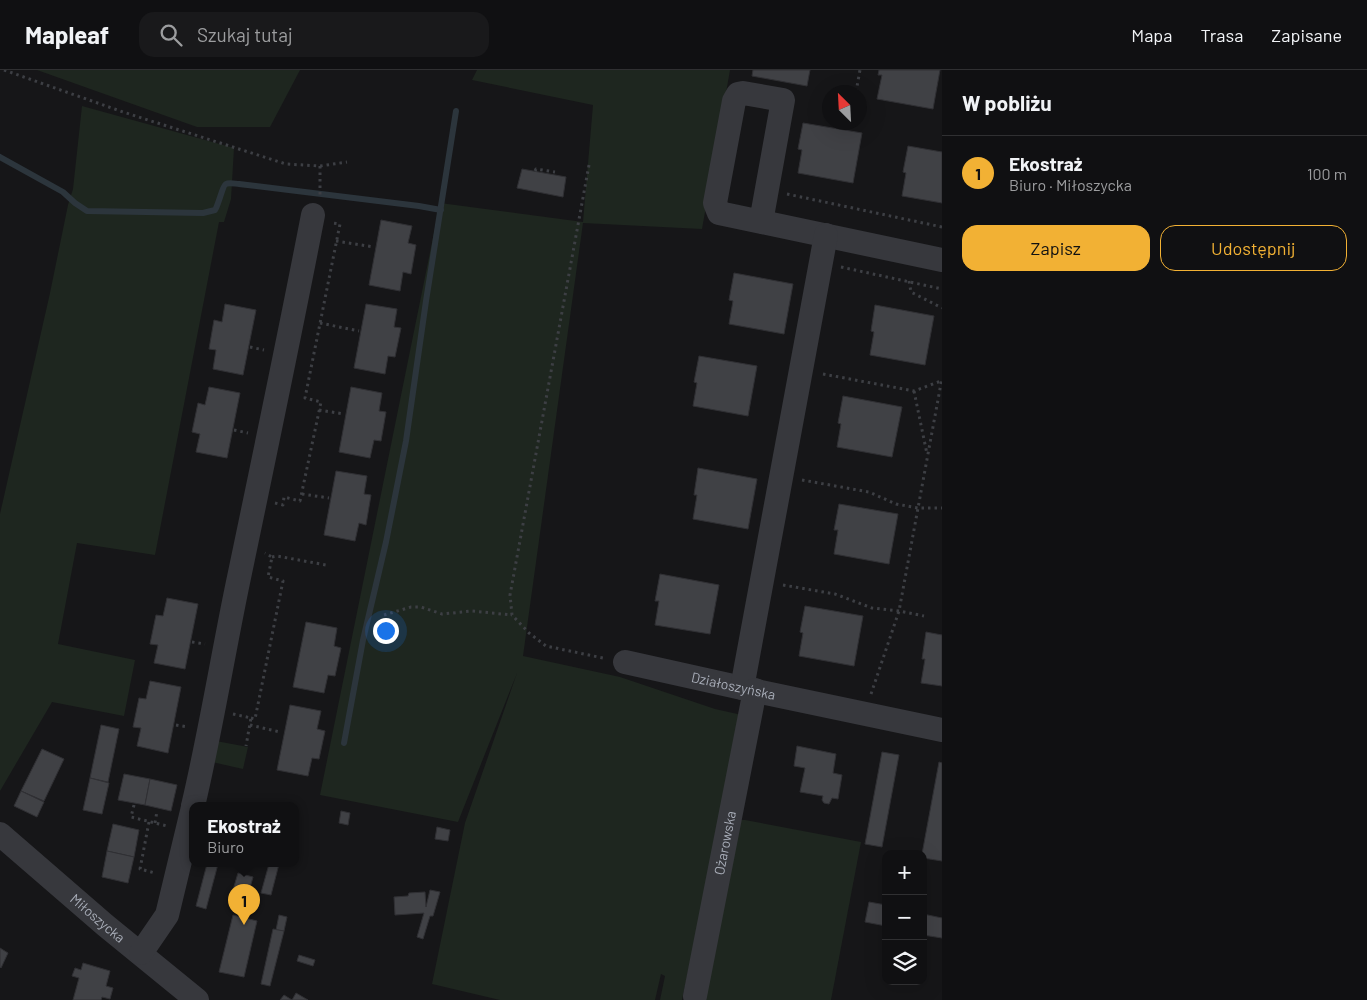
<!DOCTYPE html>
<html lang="pl">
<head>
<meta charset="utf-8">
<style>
  :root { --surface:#101012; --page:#19191b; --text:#f1f3f6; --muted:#9c9d9f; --line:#303032; --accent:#f2b134 }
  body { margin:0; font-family:Barlow,sans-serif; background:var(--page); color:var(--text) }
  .controls { position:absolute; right:15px; bottom:15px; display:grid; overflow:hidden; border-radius:10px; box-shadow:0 5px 20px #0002 }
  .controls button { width:45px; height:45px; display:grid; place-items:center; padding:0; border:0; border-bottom:1px solid var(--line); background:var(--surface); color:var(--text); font:25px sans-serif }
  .compass { position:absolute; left:822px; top:15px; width:45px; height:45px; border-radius:50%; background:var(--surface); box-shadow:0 5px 20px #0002; rotate:336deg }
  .you { position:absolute; left:385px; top:560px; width:18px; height:18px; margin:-12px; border:4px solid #fff; border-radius:50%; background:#1a73e8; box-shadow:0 0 0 8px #1a73e833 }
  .badge { display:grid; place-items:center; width:32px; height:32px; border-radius:50%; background:var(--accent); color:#111; font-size:16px; font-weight:700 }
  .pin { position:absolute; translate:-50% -41px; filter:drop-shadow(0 1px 2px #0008) }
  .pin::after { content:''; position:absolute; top:26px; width:18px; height:15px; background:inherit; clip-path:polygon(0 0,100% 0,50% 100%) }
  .popup { position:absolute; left:189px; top:732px; width:110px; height:65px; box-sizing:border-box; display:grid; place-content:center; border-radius:10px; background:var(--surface); filter:drop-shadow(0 1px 4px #0005); font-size:16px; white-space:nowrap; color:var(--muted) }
  .popup b { font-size:19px; color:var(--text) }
  .popup::after { content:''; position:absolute; left:50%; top:100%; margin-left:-10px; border:10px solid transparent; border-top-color:var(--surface) }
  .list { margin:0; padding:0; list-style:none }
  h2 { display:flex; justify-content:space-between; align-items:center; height:65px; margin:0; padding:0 20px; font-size:21px }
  h2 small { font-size:16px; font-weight:400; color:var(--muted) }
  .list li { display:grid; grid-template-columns:32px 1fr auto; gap:15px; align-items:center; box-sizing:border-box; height:75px; padding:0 20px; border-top:1px solid var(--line) }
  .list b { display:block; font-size:19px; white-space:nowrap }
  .list p { margin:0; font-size:16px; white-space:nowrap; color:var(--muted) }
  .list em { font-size:16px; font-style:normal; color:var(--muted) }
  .actions { display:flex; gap:10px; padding:15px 20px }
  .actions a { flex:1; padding:11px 0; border:1px solid var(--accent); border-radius:15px; text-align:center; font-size:18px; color:var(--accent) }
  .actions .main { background:var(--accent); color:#111 }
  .icon { flex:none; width:28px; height:28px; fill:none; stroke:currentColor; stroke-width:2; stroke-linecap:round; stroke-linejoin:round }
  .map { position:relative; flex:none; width:942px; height:930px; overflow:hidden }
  header { display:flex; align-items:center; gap:30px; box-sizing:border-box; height:70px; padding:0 25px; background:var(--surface); border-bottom:1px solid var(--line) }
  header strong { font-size:24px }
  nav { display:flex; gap:28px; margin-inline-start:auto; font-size:18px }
  .search { width:350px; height:45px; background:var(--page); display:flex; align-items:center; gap:12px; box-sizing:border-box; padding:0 18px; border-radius:15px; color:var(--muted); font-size:19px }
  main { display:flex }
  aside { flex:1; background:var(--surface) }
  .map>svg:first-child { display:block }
</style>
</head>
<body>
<header>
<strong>Mapleaf</strong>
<div class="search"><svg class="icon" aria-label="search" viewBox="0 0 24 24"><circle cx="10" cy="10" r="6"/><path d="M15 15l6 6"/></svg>Szukaj tutaj</div>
<nav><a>Mapa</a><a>Trasa</a><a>Zapisane</a></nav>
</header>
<main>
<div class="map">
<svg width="942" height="930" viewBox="0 0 942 930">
  <rect width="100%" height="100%" fill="#161618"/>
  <g fill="#1e261f">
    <polygon points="37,0 300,0 270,57 197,57"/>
    <polygon points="477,0 730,0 702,159 583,153 523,586 620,607 715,639 742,645 682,930 660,930 665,906 661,904 655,930 500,930 432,914 465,753 517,603 458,752 320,725 440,133 583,152 593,35 472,10"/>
    <polygon points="82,36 234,78 231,129 224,152 219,152 155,485 77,473 58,574 135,590 124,646 52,632 0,721 0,444 50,223 68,135 73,119"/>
    <polygon points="216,671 248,677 243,699 212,692"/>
    <polygon points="740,750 745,750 861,772 831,930 704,930"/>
  </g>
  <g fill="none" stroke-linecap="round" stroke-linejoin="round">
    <g stroke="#2c353c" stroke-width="6">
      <path d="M 0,87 L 63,122 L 75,133 L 87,141 L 203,143 L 215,140 C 218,136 223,115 226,114 C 229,112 236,114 239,114 L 419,136 L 441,140"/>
      <polyline points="344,673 363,570 386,472 406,371 426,231 456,41"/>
    </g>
  </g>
  <g fill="#404145" stroke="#303034">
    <polygon points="753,0 810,0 807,16 752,6"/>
    <polygon points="879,0 940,0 933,39 877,29 882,5 878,5"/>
    <polygon points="803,53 862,63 853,113 798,103 802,80 798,79"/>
    <polygon points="908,76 942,82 942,133 902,126 906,103 903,102"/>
    <polygon points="522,99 566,107 563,127 517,118"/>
    <polygon points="381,150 412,156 408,173 416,175 411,204 403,202 400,221 369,215"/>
    <polygon points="734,203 793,214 784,264 729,254 733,231 729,230"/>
    <polygon points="225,234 256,240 243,305 213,299 216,280 209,279 214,250 222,252"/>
    <polygon points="366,234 397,239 394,257 401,258 395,287 388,286 385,304 354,298"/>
    <polygon points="875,235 934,246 925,295 870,285 874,262 871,261"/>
    <polygon points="699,286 757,296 748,346 693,336 697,313 694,312"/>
    <polygon points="209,317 240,323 227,388 196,382 200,364 192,362 198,333 205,335"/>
    <polygon points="351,317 382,323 379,341 386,342 381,371 374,370 370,388 339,382"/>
    <polygon points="843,326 902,337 892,387 837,377 841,354 838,353"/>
    <polygon points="698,398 757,409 748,459 693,449 697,425 694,425"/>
    <polygon points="336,401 367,406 364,424 371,425 366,455 359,453 355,471 324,465"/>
    <polygon points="839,434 898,444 889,494 834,484 838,460 834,460"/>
    <polygon points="660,504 719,515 710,564 655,555 659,531 655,531"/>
    <polygon points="167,528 198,534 185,599 154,593 158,575 150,574 156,545 163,546"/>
    <polygon points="805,536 863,546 854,596 799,586 803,563 800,562"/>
    <polygon points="306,552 337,558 334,576 341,578 335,606 328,605 324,623 293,617"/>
    <polygon points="926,562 942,565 942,616 921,613 925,589 922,589"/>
    <polygon points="150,611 181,617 168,683 137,676 141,658 133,657 139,628 146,629"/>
    <polygon points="290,635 321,641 317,659 325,661 319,689 312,688 308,706 277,700"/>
    <polygon points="101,655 119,659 108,712 90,708"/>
    <polygon points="797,676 836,684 833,703 842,705 838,729 832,728 829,734 824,733 822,730 823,726 800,722 805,698 794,696"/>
    <polygon points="42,679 64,689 44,731 21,721"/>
    <polygon points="882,682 899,685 882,777 865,774"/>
    <polygon points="939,692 942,693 942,791 923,788 923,784 922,784"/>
    <polygon points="124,704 150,709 145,735 118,730"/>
    <polygon points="90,708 109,713 102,744 83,740"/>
    <polygon points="150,709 177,715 171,741 145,735"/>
    <polygon points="21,721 44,732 37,747 14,736"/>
    <polygon points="341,741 350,743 348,755 339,753"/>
    <polygon points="113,754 139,760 134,787 107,781"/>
    <polygon points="437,757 450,760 448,771 435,769"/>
    <polygon points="107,781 134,787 128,813 102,807"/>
    <polygon points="207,794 218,794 206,839 196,836"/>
    <polygon points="269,794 279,794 271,825 261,823"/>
    <polygon points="238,803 253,807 248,825 233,820"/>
    <polygon points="430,820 440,822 433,846 430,846 423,869 417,867 424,843 395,845 394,827 408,826 409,823 425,822 426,837"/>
    <polygon points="869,832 886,835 886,856 865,852"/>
    <polygon points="923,844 942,848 942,868 923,865"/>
    <polygon points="233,845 257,851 244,907 219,902"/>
    <polygon points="279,845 287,847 284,861 276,860"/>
    <polygon points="273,859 284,861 270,916 261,914"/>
    <polygon points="0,878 8,883 1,898 0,897"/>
    <polygon points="299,885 315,890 313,896 297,891"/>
    <polygon points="83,893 110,901 106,916 113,918 110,929 102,927 101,930 73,930 79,908 72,906 75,898 81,900"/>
    <polygon points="296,923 308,930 280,930 284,925 292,930"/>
  </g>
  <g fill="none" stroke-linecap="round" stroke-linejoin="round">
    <g stroke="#3d3f44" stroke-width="3" stroke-dasharray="2.5 4" stroke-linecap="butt">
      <polyline points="4,0 123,42 286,94 320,96 347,92"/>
      <polyline points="856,22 860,0"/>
      <polyline points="589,95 510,525 512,545 529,563 546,576 603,588"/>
      <polyline points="320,96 320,126"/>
      <polyline points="535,101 536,99 555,102"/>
      <polyline points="787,124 942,157"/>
      <polyline points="336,171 374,177"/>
      <polyline points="841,197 942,219"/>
      <polyline points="909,211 911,222 942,238"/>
      <polyline points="320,253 359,261"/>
      <polyline points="250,277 264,280"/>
      <polyline points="823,304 914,321 941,311"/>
      <polyline points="914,321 927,384"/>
      <polyline points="319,340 344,344"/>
      <polyline points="234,360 248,363"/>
      <polyline points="802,410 869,422 896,434 918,438 942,438"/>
      <polyline points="302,424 329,428"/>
      <polyline points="275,433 283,435 284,427 300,431 321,332 305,328 340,154 333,153"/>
      <polyline points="272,487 277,486 326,495"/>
      <polyline points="783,515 835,524 872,538 899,541 924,546"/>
      <polyline points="384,545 411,537 421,537 442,544 472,541 512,545"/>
      <polyline points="192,572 205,574"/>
      <polyline points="871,624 899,541 942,308"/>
      <polyline points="233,644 251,648 246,676"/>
      <polyline points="251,648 255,649 283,511 268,507 272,487 265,483"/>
      <polyline points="176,655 188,657"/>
      <polyline points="250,655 280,662"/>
      <polyline points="134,735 131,747 167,756"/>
      <polyline points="149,752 140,799 155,803"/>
      <polyline points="155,753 157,741"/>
    </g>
    <g stroke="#37383d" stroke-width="24">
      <polyline points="761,152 783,30 743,23 738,24 734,31 715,133 719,143 942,190"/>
      <path id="s1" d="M 625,592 L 742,618 L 942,660"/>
      <polyline points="742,618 826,165"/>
      <path d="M 193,736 C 210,664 222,590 237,517 C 263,393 289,269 313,145"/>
      <path id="s2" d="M 0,764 L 105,855 L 197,930"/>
      <polyline points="141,883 167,845 193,737"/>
      <path id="s3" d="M 695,926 L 755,620"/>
    </g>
  </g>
  <g text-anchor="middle" stroke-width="4" stroke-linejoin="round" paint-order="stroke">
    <g font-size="14" fill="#a8adb8" stroke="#111113">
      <text dy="5" stroke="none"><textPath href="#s1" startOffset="111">Działoszyńska</textPath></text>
      <text dy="5" stroke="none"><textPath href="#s3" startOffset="156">Ożarowska</textPath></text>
      <text dy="5" stroke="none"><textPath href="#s2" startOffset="129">Miłoszycka</textPath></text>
    </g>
  </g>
</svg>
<div class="controls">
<button>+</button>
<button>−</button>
<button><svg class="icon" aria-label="layers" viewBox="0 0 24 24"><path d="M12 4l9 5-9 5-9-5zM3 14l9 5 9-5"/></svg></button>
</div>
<svg class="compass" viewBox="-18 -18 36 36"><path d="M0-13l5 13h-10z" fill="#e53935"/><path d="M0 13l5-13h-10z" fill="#9c9d9f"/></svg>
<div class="you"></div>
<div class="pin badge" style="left:244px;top:855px">1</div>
<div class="popup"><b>Ekostraż</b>Biuro</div>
</div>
<aside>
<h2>W pobliżu<small></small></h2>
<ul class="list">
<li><span class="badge">1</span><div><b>Ekostraż</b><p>Biuro · Miłoszycka</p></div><em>100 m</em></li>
</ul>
<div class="actions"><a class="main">Zapisz</a><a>Udostępnij</a></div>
</aside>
</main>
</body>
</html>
